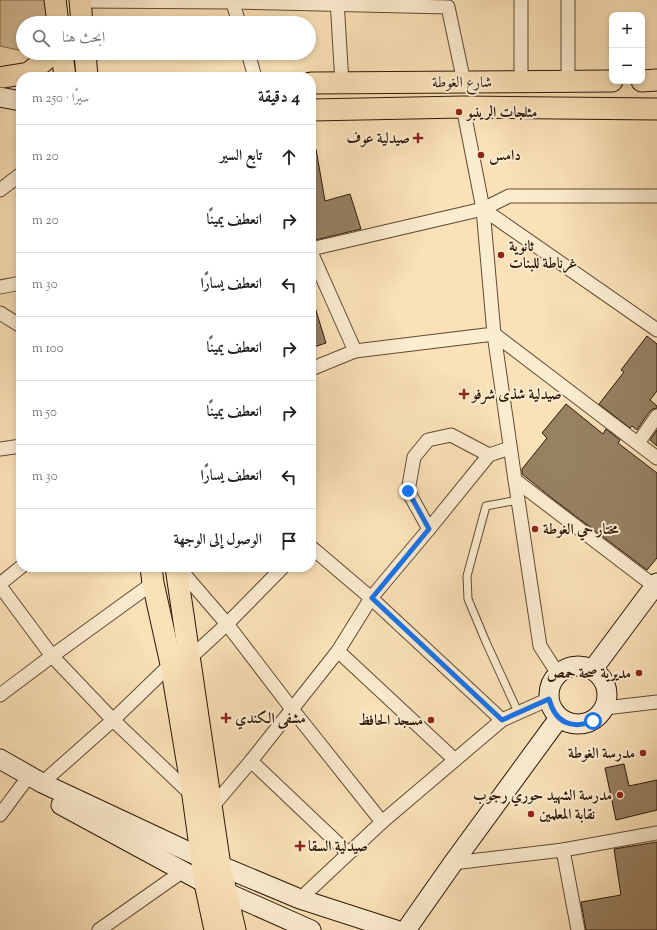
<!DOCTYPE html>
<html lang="ar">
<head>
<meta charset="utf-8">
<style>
  :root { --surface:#fff; --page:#f2f2f2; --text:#222; --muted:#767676; --line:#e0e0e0 }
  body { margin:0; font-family:"Sorts Mill Goudy",Amiri,serif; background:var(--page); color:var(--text); direction:rtl }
  .controls { position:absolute; right:12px; top:12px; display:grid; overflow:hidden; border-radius:8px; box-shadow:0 2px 6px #0003 }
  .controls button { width:36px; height:36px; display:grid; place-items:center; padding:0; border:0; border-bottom:1px solid var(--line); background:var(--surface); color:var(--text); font:20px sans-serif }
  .stop { position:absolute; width:12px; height:12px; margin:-9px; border:3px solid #1a73e8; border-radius:50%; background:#fff }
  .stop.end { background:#1a73e8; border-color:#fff; box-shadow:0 1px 4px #0008 }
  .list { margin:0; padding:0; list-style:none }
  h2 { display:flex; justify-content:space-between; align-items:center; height:52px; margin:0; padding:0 16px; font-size:17px }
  h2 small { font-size:13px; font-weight:400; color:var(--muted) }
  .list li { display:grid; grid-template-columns:26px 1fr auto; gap:12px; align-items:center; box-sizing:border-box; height:64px; padding:0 16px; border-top:1px solid var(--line) }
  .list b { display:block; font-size:15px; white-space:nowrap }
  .list em { font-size:13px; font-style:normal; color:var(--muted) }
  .icon { flex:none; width:22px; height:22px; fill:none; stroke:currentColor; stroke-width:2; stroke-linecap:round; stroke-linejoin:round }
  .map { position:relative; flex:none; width:657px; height:930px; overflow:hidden; direction:ltr }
  .search { position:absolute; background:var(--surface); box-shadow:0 2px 6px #0003; left:16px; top:16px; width:300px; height:44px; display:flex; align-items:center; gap:10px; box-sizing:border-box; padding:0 14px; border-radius:22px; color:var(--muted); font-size:15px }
  .panel { position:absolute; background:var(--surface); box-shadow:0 2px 6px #0003; left:16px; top:72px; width:300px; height:500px; border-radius:16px; direction:rtl }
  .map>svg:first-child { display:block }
</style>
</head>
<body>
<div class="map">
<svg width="657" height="930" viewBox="0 0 657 930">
  <rect width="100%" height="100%" fill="#fae1b7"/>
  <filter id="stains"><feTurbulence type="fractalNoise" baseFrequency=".005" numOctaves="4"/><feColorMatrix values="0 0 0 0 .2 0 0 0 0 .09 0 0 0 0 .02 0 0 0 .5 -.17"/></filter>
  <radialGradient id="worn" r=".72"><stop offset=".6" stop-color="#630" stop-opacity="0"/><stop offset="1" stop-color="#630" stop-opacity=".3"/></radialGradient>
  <polygon fill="#d7bf99" stroke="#826c50" points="0,0 47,0 50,23 23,23 23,51 0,46"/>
  <g fill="#978163" stroke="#2c1808">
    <polygon points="311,149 316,149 325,201 350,194 361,229 311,241"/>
    <polygon points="313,301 326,343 311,348 311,302"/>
    <polygon points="647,336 657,344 657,391 650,400 657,406 657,408 653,409 650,411 637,430 632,426 630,428 599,404 624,372 621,370"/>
    <polygon points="566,404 603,434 606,429 620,440 618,443 657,473 657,558 647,570 553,499 522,474 522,469 547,438 542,433"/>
    <polygon points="657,430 657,446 650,440"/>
    <polygon points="624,764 629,786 657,780 657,810 616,820 605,768"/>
    <polygon points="657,842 657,930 586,930 581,902 621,895 614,849"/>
  </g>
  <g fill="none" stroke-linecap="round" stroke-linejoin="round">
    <g stroke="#604a34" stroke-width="9">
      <polyline id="service" points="518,500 486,506 467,576 468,599 486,642 518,712"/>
    </g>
    <g stroke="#604a34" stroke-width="15">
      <g id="minor">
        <polyline points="232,0 239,23"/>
        <polyline points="337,0 342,83"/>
        <polyline points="568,0 568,81"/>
        <polyline points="80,1 232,2 448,7 464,82"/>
        <polyline points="248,53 255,77"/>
        <polyline points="521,81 521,0"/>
        <polyline points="0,190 21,174"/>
        <polyline points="483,209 509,196 657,196"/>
        <polyline points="311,249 483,209 657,330"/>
        <polyline points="311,252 355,351 311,369"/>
        <polyline points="0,287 21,283"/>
        <polyline points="0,313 21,326"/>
        <polyline points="355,351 494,334 483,209 463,107"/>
        <polyline points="638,443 657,416"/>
        <polyline points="0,449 21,446"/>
        <polyline points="515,480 657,588"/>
        <polyline points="429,529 408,491 414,457 428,440 451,435 489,455"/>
        <polyline points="311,547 371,598 502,720"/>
        <polyline points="178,567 227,624 292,709 382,822"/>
        <polyline points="0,584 21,567"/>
        <polyline points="0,586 52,656 113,720 193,796"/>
        <polyline points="338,651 455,760"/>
        <polyline points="189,659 227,624 283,567"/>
        <polyline points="558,674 540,646 515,480 494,334 657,458"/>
        <polyline points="0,695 52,656 153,583"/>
        <polyline points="605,708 657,702"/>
        <polyline points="251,761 348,853"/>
        <polyline points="42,783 113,720 171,664"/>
        <polyline points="212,807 251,761 338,651 371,598 429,529 489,455 510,448"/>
        <polyline points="0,815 23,784"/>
        <polyline points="563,850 578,930"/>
        <polyline points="453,863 563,850 657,833"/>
        <polyline points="300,899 382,822 502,720 549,699"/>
        <polyline points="99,930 183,871"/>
      </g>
    </g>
    <g stroke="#2c1808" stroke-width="21">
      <g id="secondary">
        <polyline points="0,97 21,101"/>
        <circle cx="578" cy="695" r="29"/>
        <polyline points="593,669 657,583"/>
        <polyline points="0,759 42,783 202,858 300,899 396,930"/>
        <polyline points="61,805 205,883 311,930"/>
        <polyline points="406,930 453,863 559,718"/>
      </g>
    </g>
    <g stroke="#2c1808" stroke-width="23">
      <g id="primary">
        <polyline points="55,0 58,23"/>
        <polyline points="80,0 82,23"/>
        <polyline points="62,53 65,77"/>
        <polyline points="85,53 87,77"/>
        <polyline points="4,77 29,73 45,60 52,53"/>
        <polyline points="642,81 657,80"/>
        <polyline points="311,83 612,81"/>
        <polyline points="311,110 463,107 657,109"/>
        <polyline points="151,567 153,583 171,664 193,796 205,883 215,930"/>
        <polyline points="176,567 220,866 235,930"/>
      </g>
    </g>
    <use href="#service" stroke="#fcecd0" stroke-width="7"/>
    <use href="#minor" stroke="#fcecd0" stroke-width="13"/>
    <use href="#secondary" stroke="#fcecd0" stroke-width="19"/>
    <use href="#primary" stroke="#fae1b7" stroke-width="21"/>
  </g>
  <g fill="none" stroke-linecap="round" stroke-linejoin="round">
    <path stroke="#1a73e8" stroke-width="5" d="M 408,491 L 429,529 L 372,598 L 502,720 L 549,699 C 555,722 571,730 593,721"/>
  </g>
  <g fill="#8f2418" stroke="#fcecd0" stroke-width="1.5">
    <circle cx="459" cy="112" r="4"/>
    <path d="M416 132h4v4h4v4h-4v4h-4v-4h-4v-4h4z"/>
    <circle cx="481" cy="155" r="4"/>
    <circle cx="501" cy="255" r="4"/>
    <path d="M462 388h4v4h4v4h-4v4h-4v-4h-4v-4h4z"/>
    <circle cx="535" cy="529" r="4"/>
    <circle cx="639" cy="673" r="4"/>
    <path d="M224 712h4v4h4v4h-4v4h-4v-4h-4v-4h4z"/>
    <circle cx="431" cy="720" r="4"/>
    <circle cx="643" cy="753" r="4"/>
    <circle cx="620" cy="795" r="4"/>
    <circle cx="531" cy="814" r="4"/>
    <path d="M298 840h4v4h4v4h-4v4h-4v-4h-4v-4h4z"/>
  </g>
  <g text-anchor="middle" stroke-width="4" stroke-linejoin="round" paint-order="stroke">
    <g font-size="15" fill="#2c1808" stroke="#fcecd0">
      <text x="462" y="87">شارع الغوطة</text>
    </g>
    <g font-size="15" font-weight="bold" fill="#2c1808" stroke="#fcecd0" text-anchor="start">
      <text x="467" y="117">مثلجات الرينبو</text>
      <text x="410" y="143" text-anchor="end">صيدلية عوف</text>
      <text x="489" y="160">دامس</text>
      <text x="509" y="251">ثانوية<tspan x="509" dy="17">غرناطة للبنات</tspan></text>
      <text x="472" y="399">صيدلية شذى شرفو</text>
      <text x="543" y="534">مختار حي الغوطة</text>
      <text x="631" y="678" text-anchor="end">مديرية صحة حمص</text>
      <text x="235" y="723">مشفى الكندي</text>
      <text x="423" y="725" text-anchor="end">مسجد الحافظ</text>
      <text x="635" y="758" text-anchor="end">مدرسة الغوطة</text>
      <text x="612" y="800" text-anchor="end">مدرسة الشهيد حوري رجوب</text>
      <text x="539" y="819">نقابة المعلمين</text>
      <text x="308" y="851">صيدلية السقا</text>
    </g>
  </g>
  <rect width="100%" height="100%" filter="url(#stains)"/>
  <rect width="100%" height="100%" fill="url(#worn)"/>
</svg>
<div class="controls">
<button>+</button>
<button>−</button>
</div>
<div class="stop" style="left:593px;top:721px"></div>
<div class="stop end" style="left:408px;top:491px"></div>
<div class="search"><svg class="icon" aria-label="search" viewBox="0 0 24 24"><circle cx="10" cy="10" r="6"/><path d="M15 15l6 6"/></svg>ابحث هنا</div>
<section class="panel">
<h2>4 دقيقة<small>سيرًا · 250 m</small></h2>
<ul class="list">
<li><svg class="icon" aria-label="ahead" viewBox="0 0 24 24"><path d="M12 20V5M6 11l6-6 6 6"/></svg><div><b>تابع السير</b></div><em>20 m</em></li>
<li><svg class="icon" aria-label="right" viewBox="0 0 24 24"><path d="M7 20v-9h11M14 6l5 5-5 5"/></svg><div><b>انعطف يمينًا</b></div><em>20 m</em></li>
<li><svg class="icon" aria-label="left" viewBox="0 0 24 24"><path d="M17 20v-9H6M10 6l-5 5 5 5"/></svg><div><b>انعطف يسارًا</b></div><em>30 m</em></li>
<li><svg class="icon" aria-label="right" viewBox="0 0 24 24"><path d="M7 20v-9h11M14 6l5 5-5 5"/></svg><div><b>انعطف يمينًا</b></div><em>100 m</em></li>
<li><svg class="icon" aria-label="right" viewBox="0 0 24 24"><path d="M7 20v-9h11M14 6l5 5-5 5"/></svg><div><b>انعطف يمينًا</b></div><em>50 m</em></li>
<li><svg class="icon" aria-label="left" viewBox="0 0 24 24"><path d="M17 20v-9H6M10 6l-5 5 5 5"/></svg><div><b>انعطف يسارًا</b></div><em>30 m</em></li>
<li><svg class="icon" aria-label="arrive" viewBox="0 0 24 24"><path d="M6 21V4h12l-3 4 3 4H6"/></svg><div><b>الوصول إلى الوجهة</b></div></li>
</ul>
</section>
</div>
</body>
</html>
